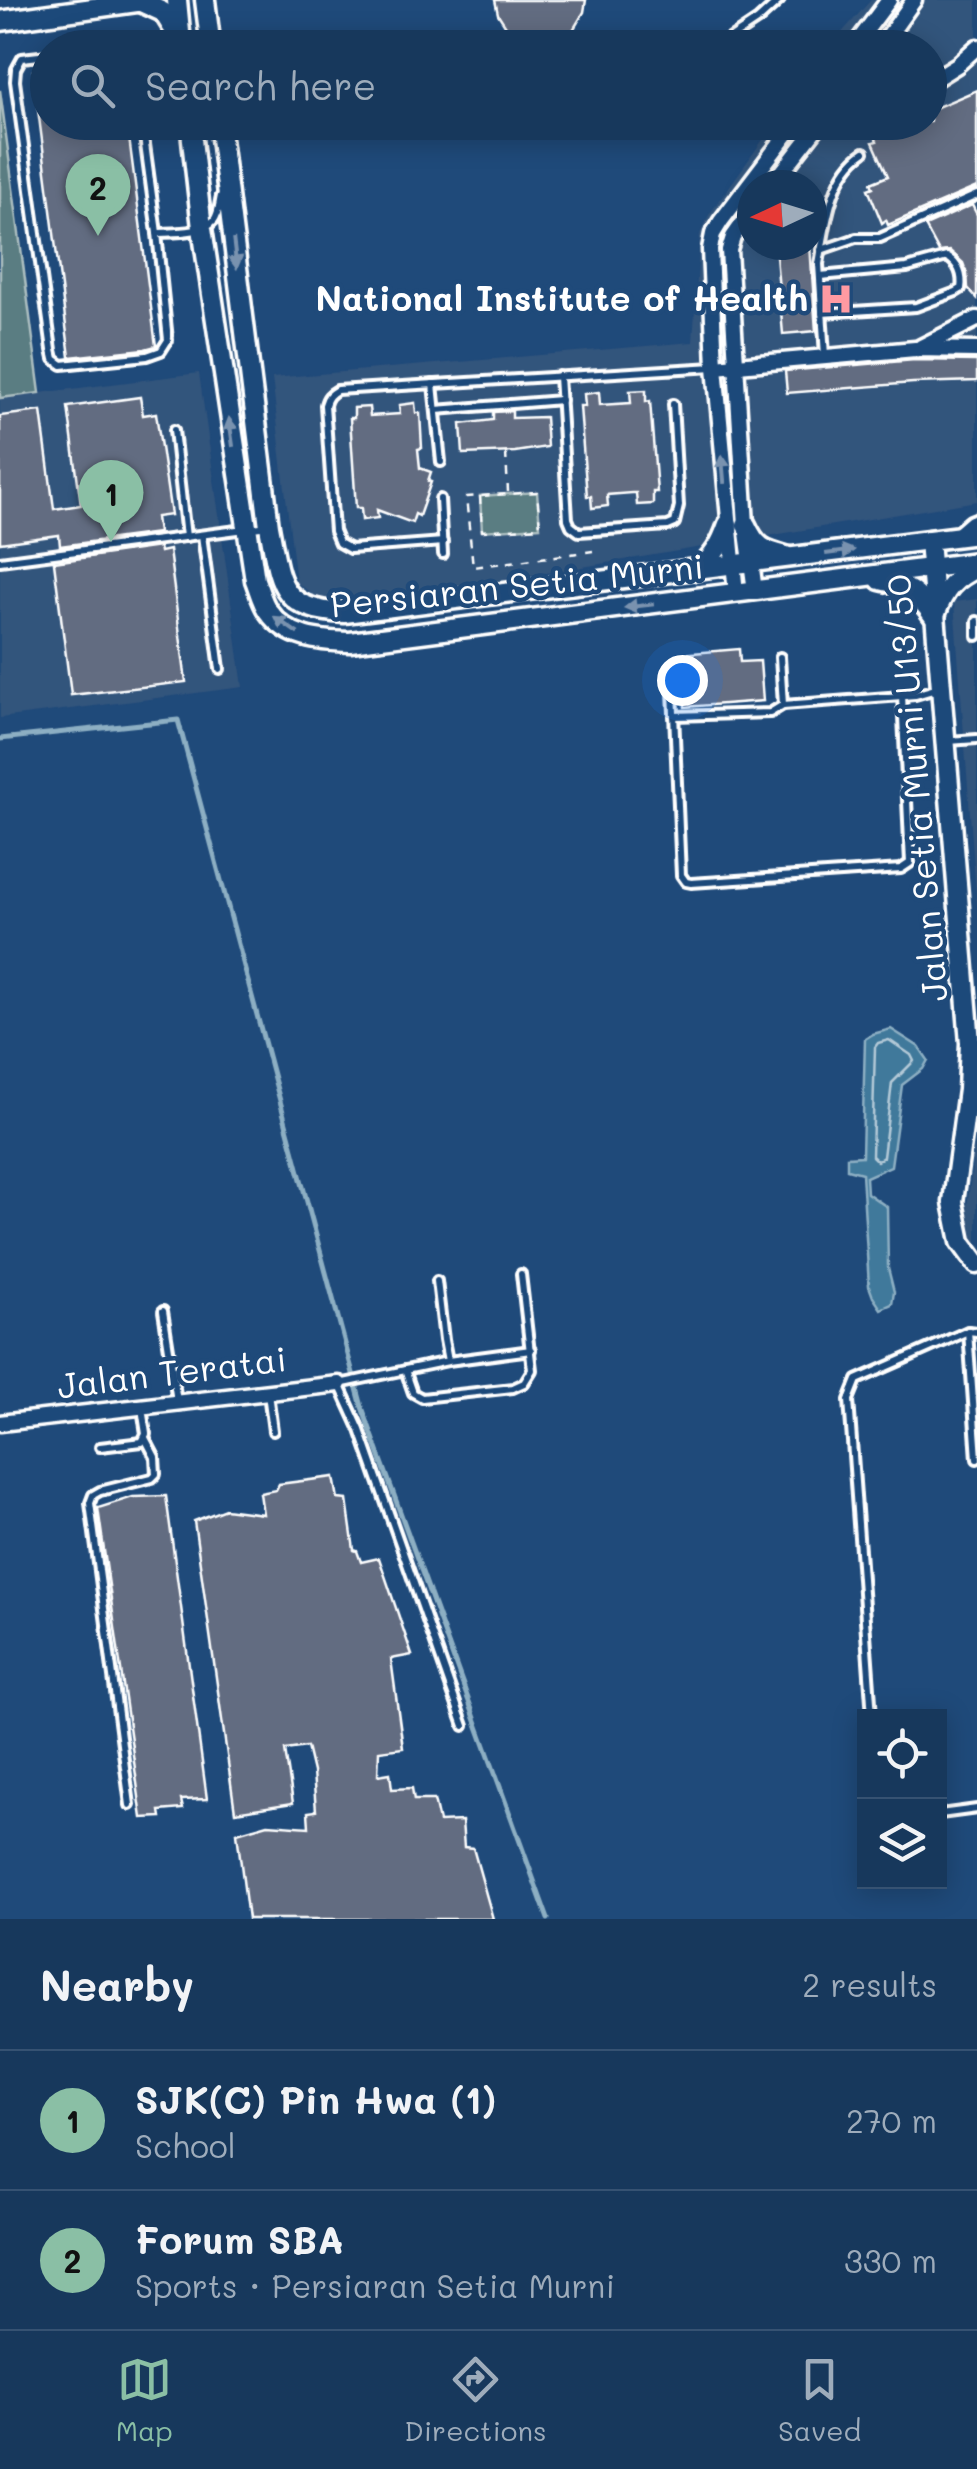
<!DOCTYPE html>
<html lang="en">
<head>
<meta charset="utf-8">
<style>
  :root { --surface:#17385c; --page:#244365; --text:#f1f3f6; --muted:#9eacbb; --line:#365272; --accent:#8abfa5 }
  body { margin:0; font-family:Mali,sans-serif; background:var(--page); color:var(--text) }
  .controls { position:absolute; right:30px; bottom:30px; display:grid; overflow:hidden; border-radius:0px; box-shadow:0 5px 25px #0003 }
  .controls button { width:90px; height:90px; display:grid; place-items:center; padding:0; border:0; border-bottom:2px solid var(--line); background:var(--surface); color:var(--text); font:50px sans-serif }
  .compass { position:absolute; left:737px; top:170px; width:90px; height:90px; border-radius:50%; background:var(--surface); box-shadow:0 5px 25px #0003; rotate:266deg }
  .you { position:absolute; left:682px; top:680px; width:35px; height:35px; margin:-25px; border:8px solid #fff; border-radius:50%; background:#1a73e8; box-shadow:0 0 0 15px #1a73e833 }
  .badge { display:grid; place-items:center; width:65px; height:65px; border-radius:50%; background:var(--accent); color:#111; font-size:32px; font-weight:700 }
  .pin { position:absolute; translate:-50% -82px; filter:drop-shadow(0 2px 5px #0008) }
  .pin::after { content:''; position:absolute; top:52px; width:35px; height:30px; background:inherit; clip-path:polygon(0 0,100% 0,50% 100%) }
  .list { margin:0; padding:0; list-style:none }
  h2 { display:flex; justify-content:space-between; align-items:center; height:130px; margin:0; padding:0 40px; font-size:42px }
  h2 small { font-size:32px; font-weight:400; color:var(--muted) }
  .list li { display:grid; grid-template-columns:65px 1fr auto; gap:30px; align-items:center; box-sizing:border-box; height:140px; padding:0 40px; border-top:2px solid var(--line) }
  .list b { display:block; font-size:38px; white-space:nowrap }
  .list p { margin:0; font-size:32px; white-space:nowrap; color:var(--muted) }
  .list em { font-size:32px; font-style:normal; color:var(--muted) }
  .icon { flex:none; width:55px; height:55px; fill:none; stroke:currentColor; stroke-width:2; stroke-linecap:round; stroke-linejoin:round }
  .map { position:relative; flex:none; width:977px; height:1919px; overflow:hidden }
  .search { position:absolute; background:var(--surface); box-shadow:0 5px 25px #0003; left:30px; right:30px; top:30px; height:110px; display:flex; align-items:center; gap:25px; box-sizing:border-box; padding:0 35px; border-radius:55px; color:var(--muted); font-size:38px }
  .sheet { height:410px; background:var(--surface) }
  nav { display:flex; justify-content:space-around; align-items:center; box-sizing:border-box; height:140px; border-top:2px solid var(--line); background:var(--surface); font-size:28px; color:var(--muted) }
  nav a { display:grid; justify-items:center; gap:5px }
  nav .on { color:var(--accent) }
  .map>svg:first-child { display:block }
</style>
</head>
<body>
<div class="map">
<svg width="977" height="1919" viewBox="0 0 977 1919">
  <rect width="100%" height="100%" fill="#1f4a7a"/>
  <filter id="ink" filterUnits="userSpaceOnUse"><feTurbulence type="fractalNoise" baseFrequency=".01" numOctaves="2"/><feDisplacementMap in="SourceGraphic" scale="20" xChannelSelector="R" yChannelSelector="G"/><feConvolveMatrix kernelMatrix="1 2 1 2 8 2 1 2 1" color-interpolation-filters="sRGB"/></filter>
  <g filter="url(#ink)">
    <g fill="#33547c" fill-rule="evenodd">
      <path d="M 871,0 L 977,0 L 977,501 L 332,609 L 296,582 L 272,378 L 693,342 L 700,234 L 709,215 L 775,123 L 930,122 L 930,48 L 829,47 ZM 752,185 L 812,185 L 812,245 L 752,245 Z"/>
      <polygon points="199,373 243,687 0,718 0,398"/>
      <polygon points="977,599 977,906 954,602"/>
      <polygon points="977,1125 977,1244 964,1232"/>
    </g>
    <g fill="#5a7d82" stroke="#acbec0" stroke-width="2.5">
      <polygon points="0,90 40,393 0,398"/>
      <polygon points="537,492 540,527 482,531 480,496"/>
    </g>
    <polygon fill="#41799b" stroke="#8dafc3" stroke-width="2.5" points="891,1029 919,1047 928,1060 923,1069 902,1085 891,1166 866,1177 867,1193 887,1207 888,1268 894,1292 892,1304 881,1309 873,1297 869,1286 862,1173 847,1169 847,1157 862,1156 865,1039 873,1034"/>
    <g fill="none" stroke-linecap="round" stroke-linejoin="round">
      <polygon stroke="#b3c9d7" stroke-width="2.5" points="889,1040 911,1055 914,1061 892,1083 883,1157 877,1161 872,1156 875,1047 878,1043"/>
      <polyline stroke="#8dafc3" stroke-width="5" points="0,739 178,720 362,1407 548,1919"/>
    </g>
    <g fill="#626c81" stroke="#fff" stroke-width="2.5">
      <polygon points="495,0 586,0 584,12 573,30 555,42 545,44 525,41 509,31 498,14"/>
      <polygon points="48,70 48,122 127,122 156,346 145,349 70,357 33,71"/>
      <polygon points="977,90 977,187 888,225 886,220 882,223 868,189 873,187 871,183 888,176 873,142 877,141 874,134 901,122 930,122 930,110"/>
      <polygon points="972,205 977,215 977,298 968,288 967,274 963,263 950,251 939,252 925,226"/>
      <polygon points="775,245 810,245 816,331 783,334"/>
      <polygon points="915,360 977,361 977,381 913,383 787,393 785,371"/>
      <polygon points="646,390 646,402 650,401 657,492 653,492 653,504 637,505 636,493 632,493 607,495 608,506 592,508 591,496 587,496 583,447 580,406 585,406 584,394 599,392 600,405 631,403 630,391"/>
      <polygon points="140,397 143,415 156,413 171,515 156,517 158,533 60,546 59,535 0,543 0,416 41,411 54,509 81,505 68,407"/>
      <polygon points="415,403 416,413 420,413 422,448 418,449 420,468 431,472 428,481 431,482 419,516 415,514 412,523 377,510 378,518 362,520 361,508 356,508 350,418 354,418 354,408 369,407 370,416 400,414 399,405"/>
      <polygon points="512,411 512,418 545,417 547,447 515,452 463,454 461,424 493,420 493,412"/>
      <polygon points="159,547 160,552 169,550 186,682 71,695 54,562"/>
      <polygon points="739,649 740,662 760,661 763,701 685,707 681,654"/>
      <polygon points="334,1477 338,1499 347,1500 354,1550 357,1551 361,1562 379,1558 412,1655 391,1659 403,1748 379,1751 378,1775 390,1773 392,1789 412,1788 414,1800 434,1800 439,1822 462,1821 464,1847 473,1848 493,1919 248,1919 237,1833 268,1824 309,1827 308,1812 316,1811 313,1772 307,1747 285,1750 293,1803 235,1812 194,1521 225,1509 263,1514 260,1493 276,1490 279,1484"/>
      <polygon points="166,1496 207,1799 181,1800 183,1809 160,1811 161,1817 142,1818 98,1508 133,1497"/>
    </g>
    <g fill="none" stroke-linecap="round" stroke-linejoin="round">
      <g stroke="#fff" stroke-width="14">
        <g id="service">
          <polyline points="725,42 758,20 780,0"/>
          <polyline points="93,48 112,45 122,48"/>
          <polyline points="48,55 22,58 16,69 15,81 52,350 54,359 62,365 147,356 161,351 168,340 157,233 142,122"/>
          <path d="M 157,233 C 173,232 203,234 214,220 C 219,214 219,204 221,196"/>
          <polyline points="821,250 856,238 880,238 977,195"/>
          <path d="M 820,276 L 907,268 L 947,257 C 959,264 963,276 961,289 L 956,292 L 916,307 L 822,313"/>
          <path d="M 825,356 L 819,264 C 826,226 830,175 864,152"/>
          <polyline points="559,376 568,519 571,526 579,532 668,526 675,523 679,506 673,404"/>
          <polyline points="433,384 441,462"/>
          <polyline points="436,410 561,400"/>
          <polyline points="174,430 186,537"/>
          <polyline points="440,499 443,554"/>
          <polyline points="202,535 220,669"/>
          <path d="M 443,542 L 350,549 L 339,543 L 334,531 L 325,405 C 327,397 330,394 337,390 L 714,367"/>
          <polyline points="0,561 268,526"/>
          <polyline points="977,621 977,636"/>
          <polyline points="780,657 783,705"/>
          <polyline points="672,667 681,875 686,882 691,883 901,869 910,863 902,695"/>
          <polyline points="674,716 770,713 783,705 915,695 939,688"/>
          <polyline points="948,741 977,739"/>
          <polyline points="437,1281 444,1340 448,1361 339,1384 360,1430 464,1726"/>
          <polyline points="163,1311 177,1401"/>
          <polyline points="968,1331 977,1459"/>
          <polyline points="448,1361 531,1350"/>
          <polyline points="405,1370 413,1393 422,1398 513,1388 524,1383 532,1370 521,1274"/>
          <polyline points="268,1393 273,1431"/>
          <polyline points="100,1447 142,1442 146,1434 142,1408"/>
          <polyline points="872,1716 849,1400 857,1380 968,1331 977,1332"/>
          <polyline points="130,1805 90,1503 93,1495 100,1491 152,1478 156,1474 155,1457 145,1438"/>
          <polyline points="940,1814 977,1809"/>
        </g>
      </g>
      <g stroke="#fff" stroke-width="21">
        <g id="minor">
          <polyline points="853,48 889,0"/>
          <polyline points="880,48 914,0"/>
          <polyline points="930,82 957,65 977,47"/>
          <polyline points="772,185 821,122"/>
          <polyline points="752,210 733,237 729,250 746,525 755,591"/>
          <polyline points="921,347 977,319"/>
          <polyline points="715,367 915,349 977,350"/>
          <polyline points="957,536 972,523 977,521"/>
          <polyline points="736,594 715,367 710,249 713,234 721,221 796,122"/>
          <polyline points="0,1423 339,1384"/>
        </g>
      </g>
      <g stroke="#fff" stroke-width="25">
        <g id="tertiary">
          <polyline points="177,0 180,32"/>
          <polyline points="205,0 211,48"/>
          <polyline points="141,2 163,12 181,41"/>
          <polyline points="0,21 151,0"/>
          <path d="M 190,122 L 202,228 L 255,580 C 259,590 262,603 268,611 C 288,639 319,641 350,642 L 977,562"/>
          <path d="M 219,122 L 269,526 C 280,583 278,609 344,613 L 977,534"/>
          <path d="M 746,525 C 756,547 763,550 786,556"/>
          <polyline points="929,540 970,1043 968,1090 953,1202 961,1242 977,1264"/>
          <path d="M 697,570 C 714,557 721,544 728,524"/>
          <path d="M 880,580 C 909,586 917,592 934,617"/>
          <path d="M 936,613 C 944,590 954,578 977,568"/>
        </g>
      </g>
      <g stroke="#fff" stroke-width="2.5" stroke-dasharray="8 8" stroke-linecap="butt">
        <polyline points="506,453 508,492"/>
        <polyline points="480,496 482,531 540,527 537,492 466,497 473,567 593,551"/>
      </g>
      <use href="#service" stroke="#1f4a7a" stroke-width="6"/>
      <use href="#minor" stroke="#1f4a7a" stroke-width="14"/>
      <use href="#tertiary" stroke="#1f4a7a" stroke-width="18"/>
    </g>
    <defs><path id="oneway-solid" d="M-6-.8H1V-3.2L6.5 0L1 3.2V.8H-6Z" transform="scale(2.5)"/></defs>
    <g fill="#7992af">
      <use href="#oneway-solid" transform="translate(235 254) rotate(83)"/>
      <use href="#oneway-solid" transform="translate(231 432) rotate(-98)"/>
      <use href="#oneway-solid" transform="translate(723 469) rotate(-95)"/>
      <use href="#oneway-solid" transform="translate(840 552) rotate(-8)"/>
      <use href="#oneway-solid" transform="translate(639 606) rotate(173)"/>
      <use href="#oneway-solid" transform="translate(286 625) rotate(-145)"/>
    </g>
  </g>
  <defs>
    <g id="hospital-bare" transform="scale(2.7)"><path d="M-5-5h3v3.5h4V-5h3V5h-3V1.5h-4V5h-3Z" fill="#ff9aa2" stroke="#1f4a7a" stroke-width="2.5" paint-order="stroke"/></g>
  </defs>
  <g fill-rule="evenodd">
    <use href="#hospital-bare" x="836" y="299"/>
  </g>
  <g text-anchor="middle" stroke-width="9" stroke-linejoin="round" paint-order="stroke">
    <g font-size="35" font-weight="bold" fill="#fff" stroke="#1f4a7a" text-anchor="end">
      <text x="808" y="311">National Institute of Health</text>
    </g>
    <g font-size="35" fill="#fff" stroke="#1f4a7a">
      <text transform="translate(517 586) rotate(-6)" y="12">Persiaran Setia Murni</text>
      <text transform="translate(917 788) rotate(-95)" y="12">Jalan Setia Murni U13/50</text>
      <text transform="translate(172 1373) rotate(-7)" y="12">Jalan Teratai</text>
    </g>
  </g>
</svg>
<div class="controls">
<button><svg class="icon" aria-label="locate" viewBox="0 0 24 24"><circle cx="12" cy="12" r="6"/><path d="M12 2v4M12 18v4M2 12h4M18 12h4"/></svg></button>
<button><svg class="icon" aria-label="layers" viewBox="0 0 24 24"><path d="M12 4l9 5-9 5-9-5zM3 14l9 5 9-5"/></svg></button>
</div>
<svg class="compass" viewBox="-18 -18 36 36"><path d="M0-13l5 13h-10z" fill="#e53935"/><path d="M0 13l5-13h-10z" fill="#9eacbb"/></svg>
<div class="you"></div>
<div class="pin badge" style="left:111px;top:542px">1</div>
<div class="pin badge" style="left:98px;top:236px">2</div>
<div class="search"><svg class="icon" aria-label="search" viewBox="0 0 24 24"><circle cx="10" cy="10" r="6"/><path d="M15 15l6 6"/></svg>Search here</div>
</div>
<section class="sheet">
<h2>Nearby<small>2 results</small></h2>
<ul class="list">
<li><span class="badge">1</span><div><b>SJK(C) Pin Hwa (1)</b><p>School</p></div><em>270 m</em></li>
<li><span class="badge">2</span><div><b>Forum SBA</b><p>Sports · Persiaran Setia Murni</p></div><em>330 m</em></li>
</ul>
</section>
<nav>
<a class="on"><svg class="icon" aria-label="map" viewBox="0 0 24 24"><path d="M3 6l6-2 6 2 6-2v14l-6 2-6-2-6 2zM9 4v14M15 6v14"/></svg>Map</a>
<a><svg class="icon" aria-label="directions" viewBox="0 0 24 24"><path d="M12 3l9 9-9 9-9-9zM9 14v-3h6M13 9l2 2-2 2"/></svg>Directions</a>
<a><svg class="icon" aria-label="saved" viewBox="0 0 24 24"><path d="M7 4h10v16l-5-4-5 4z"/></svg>Saved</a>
</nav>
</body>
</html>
